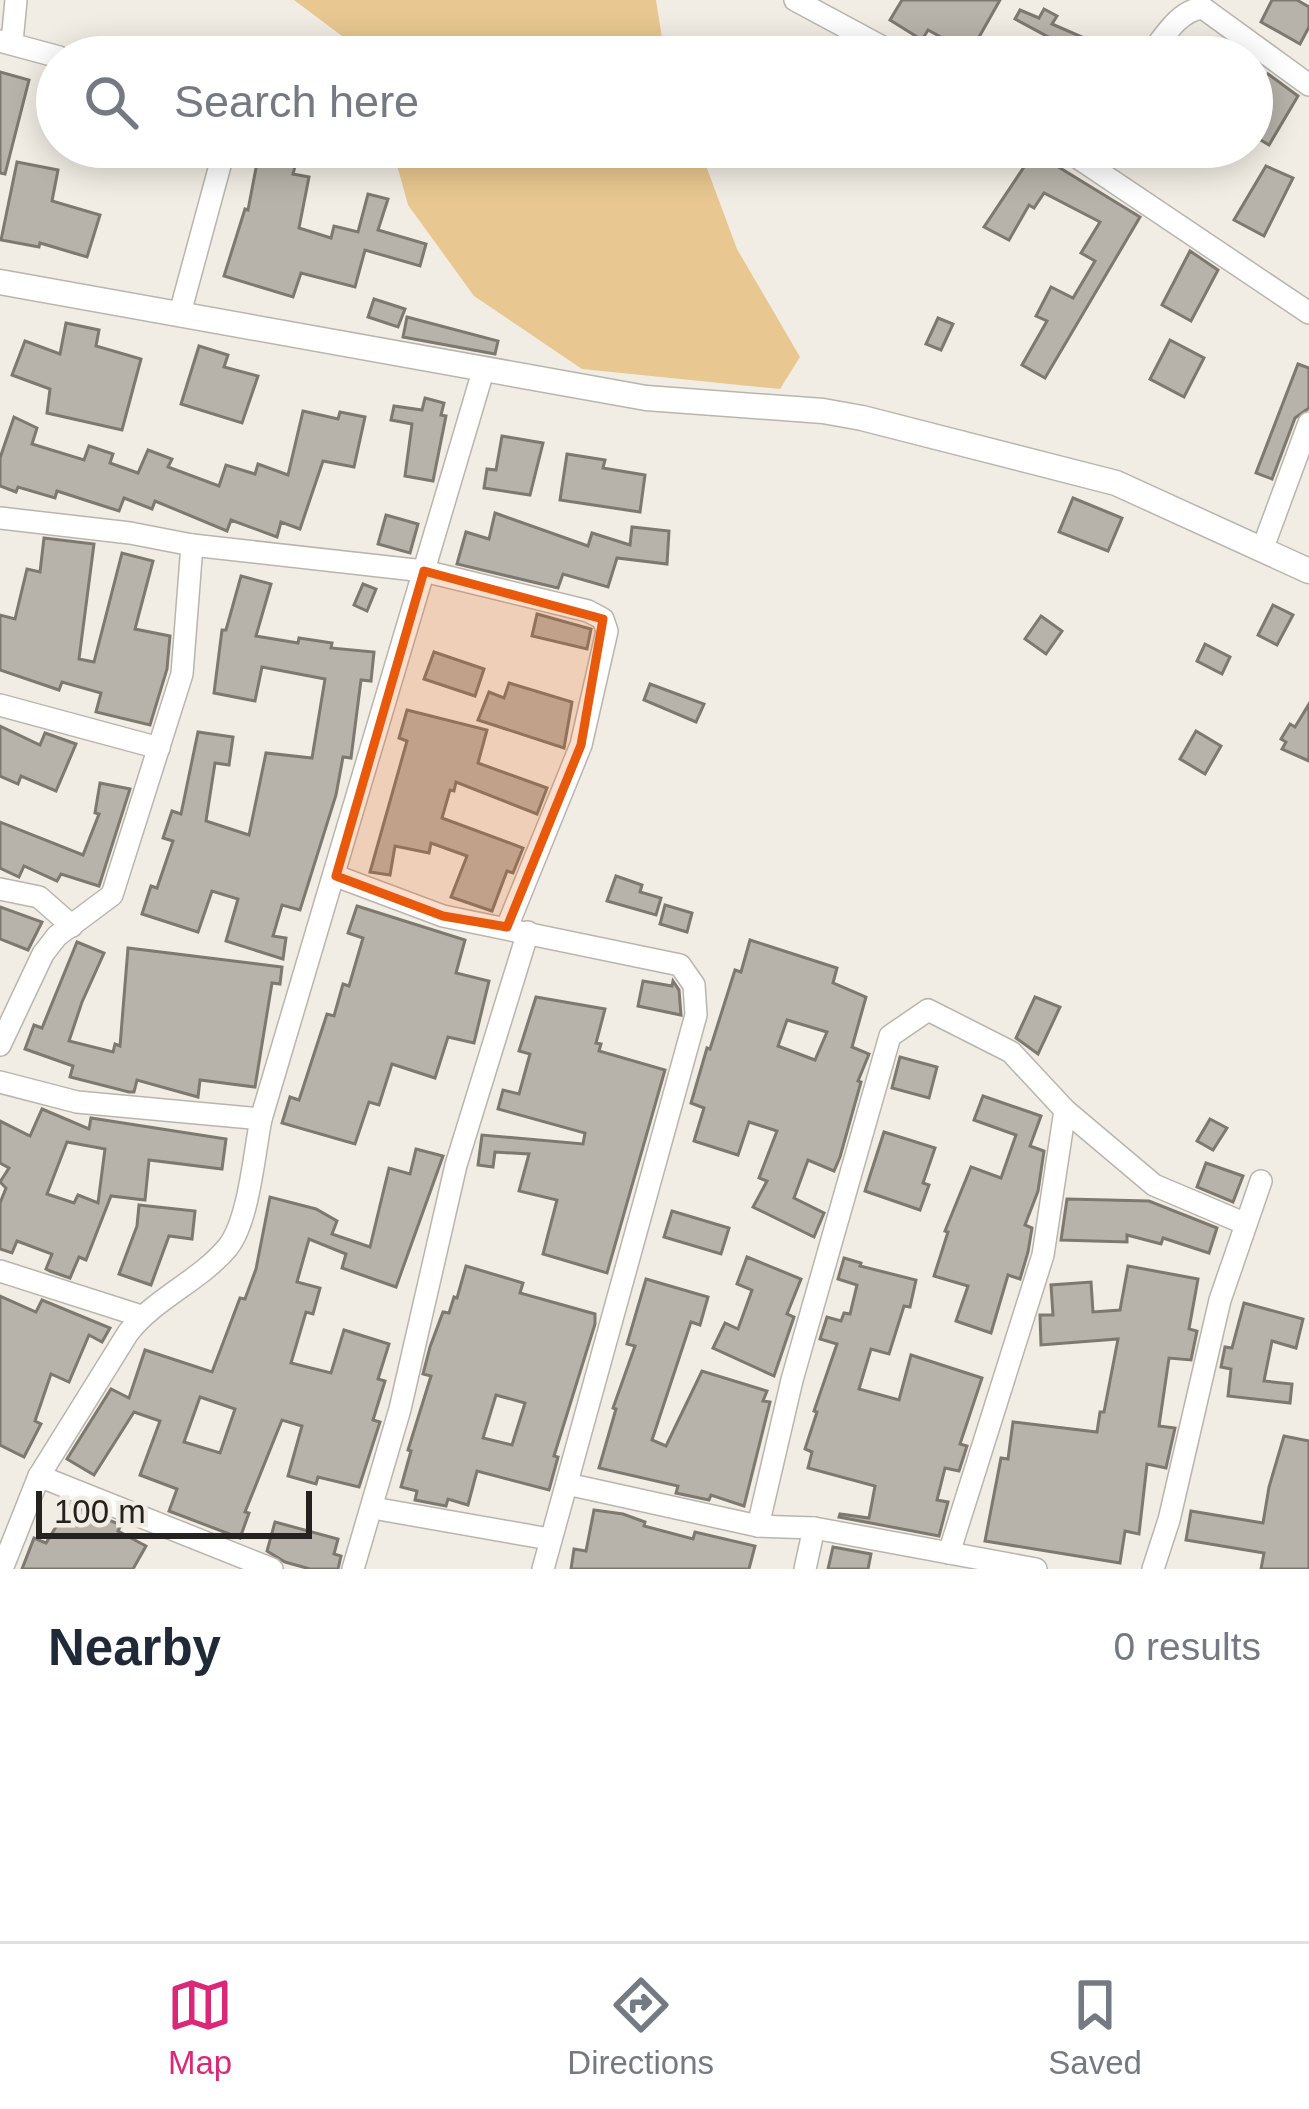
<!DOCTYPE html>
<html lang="en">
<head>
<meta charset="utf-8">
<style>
  :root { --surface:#fff; --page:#f6f6f7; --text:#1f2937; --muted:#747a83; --line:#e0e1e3; --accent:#db2777 }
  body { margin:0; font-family:Arial,sans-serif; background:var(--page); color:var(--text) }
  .scale { position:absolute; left:36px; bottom:30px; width:276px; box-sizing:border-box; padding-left:12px; border:6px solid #24221e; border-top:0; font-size:33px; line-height:42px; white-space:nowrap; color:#24221e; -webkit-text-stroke:9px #f2ede4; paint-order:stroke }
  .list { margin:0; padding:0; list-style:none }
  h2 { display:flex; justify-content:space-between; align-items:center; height:156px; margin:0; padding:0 48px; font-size:51px }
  h2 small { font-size:39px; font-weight:400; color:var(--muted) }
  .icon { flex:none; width:66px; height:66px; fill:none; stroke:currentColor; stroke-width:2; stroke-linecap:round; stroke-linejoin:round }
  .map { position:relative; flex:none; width:1309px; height:1569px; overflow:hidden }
  .search { position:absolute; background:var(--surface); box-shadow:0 6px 30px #0003; left:36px; right:36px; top:36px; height:132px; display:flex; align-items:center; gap:30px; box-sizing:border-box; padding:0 42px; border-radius:66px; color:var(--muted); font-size:45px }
  .sheet { height:372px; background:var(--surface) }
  nav { display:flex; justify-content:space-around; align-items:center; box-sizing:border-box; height:168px; border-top:3px solid var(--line); background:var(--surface); font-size:33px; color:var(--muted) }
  nav a { display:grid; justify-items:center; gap:6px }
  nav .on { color:var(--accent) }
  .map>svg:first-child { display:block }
</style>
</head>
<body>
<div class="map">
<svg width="1309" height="1569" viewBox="0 0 1309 1569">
  <rect width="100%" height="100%" fill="#f2ede4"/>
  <g fill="#e8c890">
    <polygon points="294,0 656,0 665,57 370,57"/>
    <polygon points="392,147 699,147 737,249 800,357 780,389 582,369 474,296 408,205"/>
  </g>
  <g fill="#b8b3aa" stroke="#7d7870" stroke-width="3" fill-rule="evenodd">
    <polygon points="902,0 1000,0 970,53 928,30 922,40 890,20"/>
    <polygon points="1272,0 1297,0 1309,7 1309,27 1300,44 1261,22"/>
    <polygon points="1044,9 1057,16 1052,24 1082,37 1073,57 1041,57 1050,38 1015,19 1020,10 1039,18"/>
    <polygon points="1187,40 1216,57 1177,57"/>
    <polygon points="0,72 29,80 5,174 0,173"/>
    <polygon points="1268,74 1298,96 1269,145 1252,135 1252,101"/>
    <polygon points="260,147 300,147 293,174 309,177 299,228 331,238 334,226 358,232 368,194 388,199 378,230 426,244 420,266 365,250 355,287 301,273 293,297 224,276 245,209 248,210"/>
    <polygon points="1034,152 1140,217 1045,378 1022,365 1047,321 1036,316 1051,287 1073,298 1095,261 1081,253 1100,222 1044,193 1034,208 1029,205 1009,240 984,227"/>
    <polygon points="17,162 58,170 52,201 100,215 87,257 40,243 39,247 1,240"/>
    <polygon points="1266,166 1293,178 1264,236 1234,220"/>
    <polygon points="1190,251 1218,270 1191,321 1162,305"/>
    <polygon points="374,299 405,309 398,327 368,317"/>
    <polygon points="407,317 498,341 495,354 403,337"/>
    <polygon points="938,318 953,324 941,350 926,344"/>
    <polygon points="66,323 99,330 96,346 141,359 122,430 47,413 50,389 12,375 25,341 60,354"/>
    <polygon points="1170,340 1204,358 1184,397 1150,379"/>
    <polygon points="199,346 228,355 224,367 258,376 242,423 181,404"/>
    <polygon points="1298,364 1309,368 1309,408 1295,418 1272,479 1256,473"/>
    <polygon points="425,398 444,403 441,415 446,416 433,481 405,476 412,424 391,420 394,406 422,410"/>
    <polygon points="303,411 338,419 340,412 365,417 354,467 323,461 300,529 281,522 277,537 231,520 227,531 155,501 152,509 124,498 119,511 57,491 55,498 18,487 16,492 0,486 0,458 14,417 37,428 32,444 84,460 89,446 113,454 110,463 138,473 148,450 172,459 168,467 219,486 226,465 255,474 258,464 288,475"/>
    <polygon points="502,436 543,443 530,495 484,488 487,469 496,470"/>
    <polygon points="567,454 605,460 603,468 645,475 640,512 560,500"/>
    <polygon points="1073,498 1122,518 1108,551 1059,532"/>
    <polygon points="495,513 588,546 592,533 630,545 632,527 669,531 667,564 617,558 608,587 563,574 558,588 457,564 466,532 489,539"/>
    <polygon points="386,515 418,524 410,553 378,544"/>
    <polygon points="44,538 94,544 79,659 94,662 122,553 153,561 135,629 170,636 167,669 150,725 96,712 101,693 62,682 59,690 0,670 0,615 15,619 27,569 40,572"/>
    <polygon points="241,576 271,584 256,636 298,643 299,638 332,643 331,648 374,652 371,681 361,680 351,758 343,757 336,795 300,910 282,905 273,936 286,938 283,959 226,941 238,899 212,891 198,932 142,914 151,886 157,888 173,841 163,838 172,811 181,814 198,732 233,737 229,765 215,763 206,821 249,835 266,753 312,758 325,679 262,667 255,701 214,693 222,630 226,630"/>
    <polygon points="363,584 376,589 367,611 354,605"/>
    <polygon points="1273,605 1293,615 1277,645 1258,635"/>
    <polygon points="537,614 591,629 587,649 532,636"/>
    <polygon points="1041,616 1062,631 1046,654 1025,639"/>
    <polygon points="1205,644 1230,657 1222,674 1197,661"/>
    <polygon points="434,652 484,669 475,696 424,679"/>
    <polygon points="509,683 572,702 564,748 478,720 489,692 504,698"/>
    <polygon points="650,684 704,704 696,722 644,700"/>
    <polygon points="1309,704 1309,761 1282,749 1286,742 1281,739 1290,724 1295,727"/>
    <polygon points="407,710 487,730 478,763 547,788 537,814 456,782 454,791 450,790 442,818 523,848 513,873 507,871 492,911 451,897 467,856 431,843 429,853 395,846 390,875 370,872 407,741 399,738"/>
    <polygon points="0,726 40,745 45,733 76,744 56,791 21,776 18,784 0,776"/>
    <polygon points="1196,731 1221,746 1205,774 1180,759"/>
    <polygon points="100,783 130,789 99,886 61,874 57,881 24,866 19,877 0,868 0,822 83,855 99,814 95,813"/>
    <polygon points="616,876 642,885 640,892 661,898 656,915 607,901"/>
    <polygon points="665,905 692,913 687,932 660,924"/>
    <polygon points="357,906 465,940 456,973 489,981 474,1043 448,1037 435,1078 392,1064 379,1105 369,1102 355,1144 282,1123 290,1097 299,1100 327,1014 334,1016 343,984 349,986 363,938 348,933"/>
    <polygon points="0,907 42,922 28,950 0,939"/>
    <path d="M 750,940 L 837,968 L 833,983 L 866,997 L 852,1047 L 869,1054 L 858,1081 L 861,1082 L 840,1157 L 834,1171 L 808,1160 L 794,1198 L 824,1213 L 814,1237 L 753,1207 L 767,1181 L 759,1178 L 777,1131 L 749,1122 L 738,1155 L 694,1141 L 704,1108 L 691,1103 L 707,1048 L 710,1049 L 735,970 L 741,972 ZM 787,1020 L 827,1032 L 815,1060 L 778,1046 Z"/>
    <polygon points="77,942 104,953 82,1002 69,1041 113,1052 115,1044 120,1046 128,948 282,967 280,984 272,983 255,1087 200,1080 198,1097 137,1080 134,1092 129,1092 70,1077 73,1066 25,1049 34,1025 42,1028"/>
    <polygon points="643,981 672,986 673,981 679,990 681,1015 638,1006"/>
    <polygon points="536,997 605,1009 596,1043 601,1044 599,1051 665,1070 607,1273 543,1254 557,1200 519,1191 529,1154 495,1152 493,1167 478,1165 482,1135 583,1144 585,1133 498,1109 503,1090 519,1094 530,1054 519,1051"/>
    <polygon points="1035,997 1060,1007 1038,1054 1016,1038"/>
    <polygon points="900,1057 937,1067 929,1098 892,1088"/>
    <polygon points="983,1096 1041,1116 1030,1146 1044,1151 1038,1191 1025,1225 1032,1228 1028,1252 1020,1279 1008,1275 991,1333 956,1321 968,1286 934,1276 948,1232 945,1231 971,1167 1001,1178 1016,1135 974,1120"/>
    <path d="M 42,1109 L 89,1129 L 91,1118 L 226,1139 L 222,1169 L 149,1160 L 145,1200 L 111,1196 L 86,1260 L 79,1257 L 70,1278 L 50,1271 L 46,1269 L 52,1254 L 17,1241 L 12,1253 L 0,1249 L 0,1203 L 6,1188 L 0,1182 L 9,1168 L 0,1163 L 0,1121 L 30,1136 ZM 67,1142 L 105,1149 L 98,1203 L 78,1195 L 74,1203 L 47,1194 Z"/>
    <polygon points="1210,1119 1227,1128 1213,1150 1197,1141"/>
    <polygon points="884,1132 935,1148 923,1183 929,1185 920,1210 865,1191"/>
    <path d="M 416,1149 L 443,1156 L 396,1287 L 342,1268 L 346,1254 L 309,1239 L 297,1282 L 320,1288 L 313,1314 L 306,1312 L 291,1363 L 331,1373 L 344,1330 L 389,1344 L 378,1379 L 385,1381 L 373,1420 L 380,1422 L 359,1487 L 318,1477 L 316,1484 L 288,1476 L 302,1426 L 282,1420 L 245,1512 L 249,1513 L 240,1538 L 169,1511 L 177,1489 L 140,1475 L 160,1421 L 134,1412 L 94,1475 L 67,1459 L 111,1389 L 129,1398 L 145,1350 L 212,1372 L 240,1298 L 245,1299 L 256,1269 L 270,1197 L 316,1209 L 337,1221 L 332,1234 L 370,1247 L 389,1168 L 410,1174 ZM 200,1397 L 235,1409 L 220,1453 L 184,1442 Z"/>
    <polygon points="1206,1163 1243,1176 1233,1202 1197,1187"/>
    <polygon points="1067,1199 1149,1201 1217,1228 1209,1253 1163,1238 1161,1244 1127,1235 1127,1242 1061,1240"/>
    <polygon points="139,1205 195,1211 192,1239 169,1236 151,1285 119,1274 137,1226"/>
    <polygon points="672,1211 729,1228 721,1254 664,1237"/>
    <polygon points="747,1257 801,1279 787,1314 794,1317 774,1376 713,1348 725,1323 738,1329 752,1290 737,1284"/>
    <polygon points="844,1258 861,1263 860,1266 916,1280 910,1307 904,1306 889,1354 871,1349 859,1389 899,1400 911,1355 982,1378 960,1444 967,1446 959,1471 945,1468 937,1500 948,1502 939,1536 839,1517 840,1514 869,1518 875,1486 808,1468 812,1452 805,1449 817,1412 814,1411 837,1344 820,1339 827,1317 841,1321 844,1313 850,1314 857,1285 838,1279"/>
    <path d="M 466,1266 L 523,1283 L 520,1293 L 595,1314 L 595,1324 L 554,1456 L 558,1457 L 549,1490 L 477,1471 L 468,1505 L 448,1499 L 446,1506 L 415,1500 L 417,1491 L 401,1487 L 411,1451 L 408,1450 L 431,1376 L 423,1374 L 430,1347 L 443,1312 L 449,1313 L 454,1297 L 457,1298 ZM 496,1395 L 525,1403 L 512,1445 L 483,1438 Z"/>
    <polygon points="1128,1266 1198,1279 1189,1329 1197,1331 1191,1360 1169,1358 1159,1426 1175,1428 1166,1468 1147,1464 1139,1534 1125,1531 1120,1563 985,1541 1001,1458 1008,1459 1013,1422 1097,1432 1100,1412 1104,1412 1118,1339 1041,1345 1040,1315 1053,1315 1051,1285 1091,1282 1093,1312 1120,1310"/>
    <polygon points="646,1279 708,1297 700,1325 691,1322 652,1440 666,1446 702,1371 767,1391 763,1401 770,1402 744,1506 711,1495 709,1500 676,1493 678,1486 599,1468 616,1409 613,1408 635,1346 627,1344"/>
    <polygon points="0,1296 36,1312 42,1300 110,1328 102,1342 89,1335 69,1382 51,1374 35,1421 41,1424 24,1457 0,1445"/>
    <polygon points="1244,1303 1303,1319 1296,1348 1272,1341 1264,1381 1292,1384 1290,1403 1228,1396 1231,1369 1221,1367 1225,1347 1232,1348"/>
    <polygon points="1284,1436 1309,1441 1309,1569 1261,1569 1264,1553 1186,1540 1191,1511 1263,1523 1269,1487"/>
    <polygon points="70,1504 121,1525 118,1531 146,1546 133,1569 22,1569 34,1538 46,1543"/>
    <polygon points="594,1510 623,1514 645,1522 644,1526 693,1539 695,1532 755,1546 749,1569 571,1569 574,1549 586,1551"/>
    <polygon points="275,1522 338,1539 334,1554 341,1556 338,1569 310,1569 285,1562 267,1551"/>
    <polygon points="833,1547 871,1554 868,1569 828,1569"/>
  </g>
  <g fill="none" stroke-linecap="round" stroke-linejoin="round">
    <g stroke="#bab5ac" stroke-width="24">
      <g id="minor">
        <polyline points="795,0 901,57"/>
        <polyline points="0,41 59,57"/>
        <polyline points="12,42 16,0"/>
        <path d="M 1148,57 C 1163,39 1178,10 1203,8 L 1309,85"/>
        <polyline points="1062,147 1309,313"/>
        <polyline points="180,313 225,147"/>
        <polyline points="0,518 130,533 192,545 424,571 588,611 603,619 607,631 581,745 507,927"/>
        <polyline points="1262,550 1309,423"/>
        <polyline points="0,705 159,748"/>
        <polyline points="336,876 443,916 680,965 694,985 696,1015 543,1569"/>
        <polyline points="0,889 39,897 72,926"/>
        <polyline points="0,1045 43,954 57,936 112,895 182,674 192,545"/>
        <polyline points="0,1082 77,1102 261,1119"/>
        <polyline points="0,1271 141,1316"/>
        <polyline points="39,1476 272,1569"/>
        <polyline points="567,1484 758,1526 814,1528 1036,1569"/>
        <polyline points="373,1508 549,1539"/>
        <polyline points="758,1526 792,1380 890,1036 928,1010 1011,1052 1065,1110 1154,1185 1246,1224"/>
        <polyline points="949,1553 1043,1255 1065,1110"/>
        <path d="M 2,1569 L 39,1476 L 128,1333 C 155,1298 200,1281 228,1247 C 249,1220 254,1154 261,1119 L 484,368"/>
        <polyline points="353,1569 400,1409 456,1165 528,932"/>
        <polyline points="805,1569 814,1528"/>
        <polyline points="1153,1569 1169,1520 1220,1300 1261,1181"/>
      </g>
    </g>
    <g stroke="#bab5ac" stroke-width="27">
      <polyline id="tertiary" points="0,282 646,398 823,411 862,418 1116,483 1309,571"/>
    </g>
    <use href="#minor" stroke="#fff" stroke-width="21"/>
    <use href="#tertiary" stroke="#fff" stroke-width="24"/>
  </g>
  <path fill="#e8590c" fill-opacity="0.2" stroke="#e8590c" stroke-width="9" stroke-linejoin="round" d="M 424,571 L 603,619 L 581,745 L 507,927 L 443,916 L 336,876 Z"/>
</svg>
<div class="scale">100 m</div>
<div class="search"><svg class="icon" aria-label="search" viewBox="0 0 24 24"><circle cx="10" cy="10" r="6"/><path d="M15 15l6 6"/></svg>Search here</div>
</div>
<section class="sheet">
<h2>Nearby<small>0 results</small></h2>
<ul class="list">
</ul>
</section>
<nav>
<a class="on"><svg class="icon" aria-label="map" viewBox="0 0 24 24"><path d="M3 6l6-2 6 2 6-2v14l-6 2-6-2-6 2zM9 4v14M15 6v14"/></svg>Map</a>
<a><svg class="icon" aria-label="directions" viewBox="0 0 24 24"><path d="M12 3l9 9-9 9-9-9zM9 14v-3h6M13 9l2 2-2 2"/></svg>Directions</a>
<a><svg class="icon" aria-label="saved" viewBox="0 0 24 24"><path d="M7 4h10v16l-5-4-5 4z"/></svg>Saved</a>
</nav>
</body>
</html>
